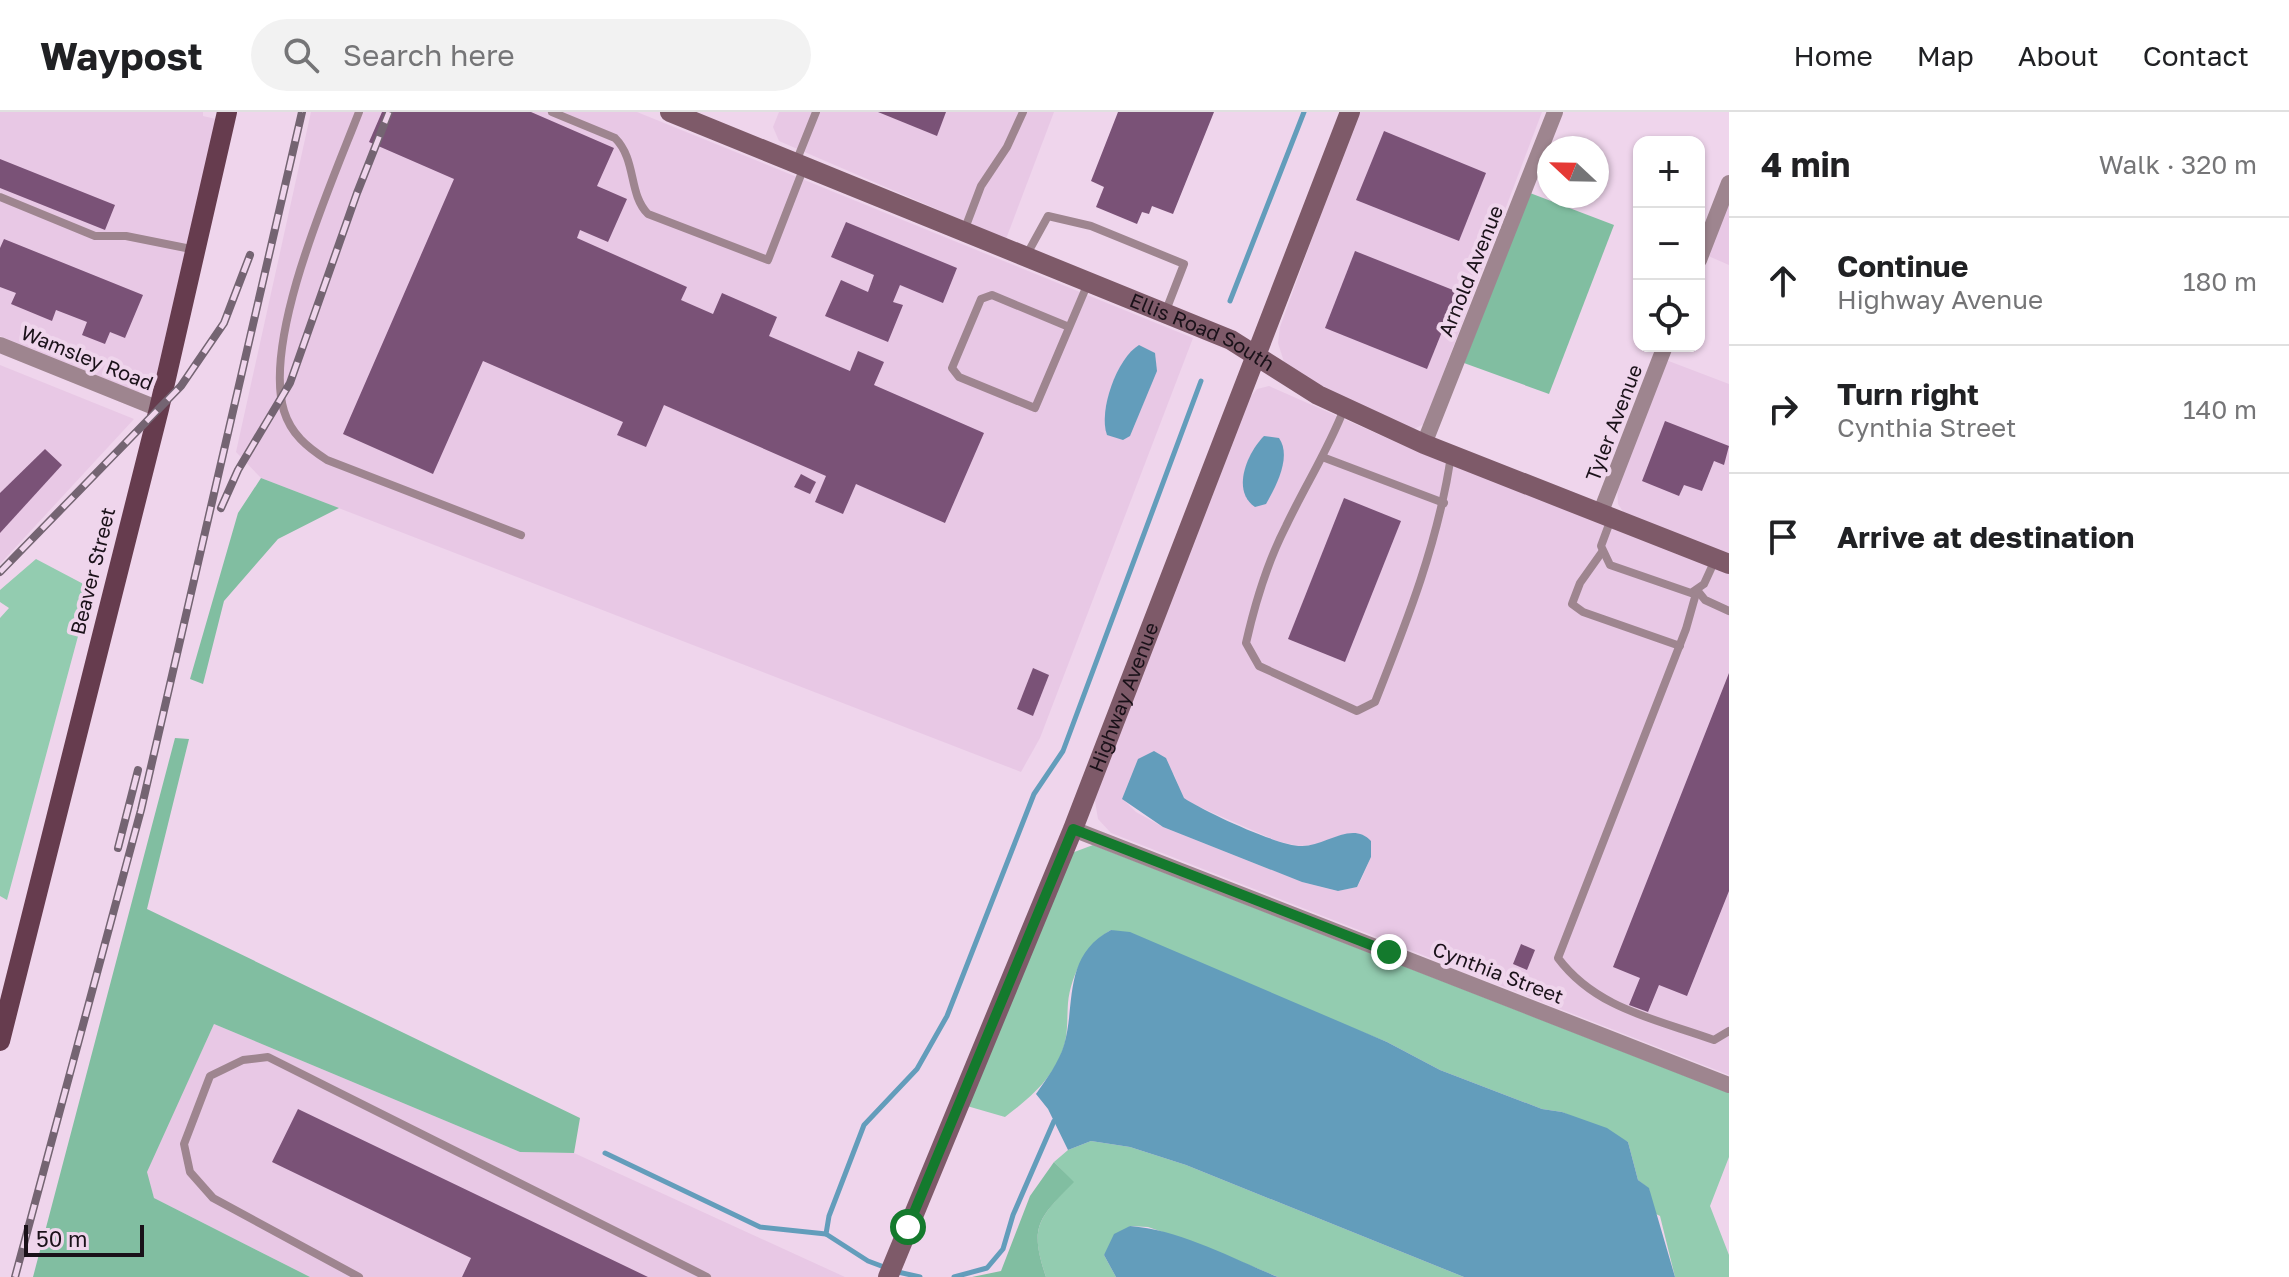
<!DOCTYPE html>
<html lang="en">
<head>
<meta charset="utf-8">
<style>
  :root { --surface:#fff; --page:#f2f2f2; --text:#202124; --muted:#757577; --line:#e0e0e0 }
  body { margin:0; font-family:"Golos Text",sans-serif; background:var(--page); color:var(--text) }
  .controls { position:absolute; right:24px; top:24px; display:grid; overflow:hidden; border-radius:16px; box-shadow:0 2px 6px #0004 }
  .controls button { width:72px; height:72px; display:grid; place-items:center; padding:0; border:0; border-bottom:2px solid var(--line); background:var(--surface); color:var(--text); font:40px sans-serif }
  .compass { position:absolute; left:1537px; top:24px; width:72px; height:72px; border-radius:50%; background:var(--surface); box-shadow:0 2px 6px #0004; rotate:292deg }
  .scale { position:absolute; left:24px; bottom:20px; width:120px; box-sizing:border-box; padding-left:8px; border:4px solid #1a1119; border-top:0; font-size:22px; line-height:28px; white-space:nowrap; color:#1a1119; -webkit-text-stroke:6px #efd5ec; paint-order:stroke }
  .stop { position:absolute; width:24px; height:24px; margin:-18px; border:6px solid #147a2d; border-radius:50%; background:#fff }
  .stop.end { background:#147a2d; border-color:#fff; box-shadow:0 2px 8px #0008 }
  .list { margin:0; padding:0; list-style:none }
  h2 { display:flex; justify-content:space-between; align-items:center; height:104px; margin:0; padding:0 32px; font-size:34px }
  h2 small { font-size:26px; font-weight:400; color:var(--muted) }
  .list li { display:grid; grid-template-columns:52px 1fr auto; gap:24px; align-items:center; box-sizing:border-box; height:128px; padding:0 32px; border-top:2px solid var(--line) }
  .list b { display:block; font-size:30px; white-space:nowrap }
  .list p { margin:0; font-size:26px; white-space:nowrap; color:var(--muted) }
  .list em { font-size:26px; font-style:normal; color:var(--muted) }
  .icon { flex:none; width:44px; height:44px; fill:none; stroke:currentColor; stroke-width:2; stroke-linecap:round; stroke-linejoin:round }
  .map { position:relative; flex:none; width:1729px; height:1165px; overflow:hidden }
  header { display:flex; align-items:center; gap:48px; box-sizing:border-box; height:112px; padding:0 40px; background:var(--surface); border-bottom:2px solid var(--line) }
  header strong { font-size:38px }
  nav { display:flex; gap:44px; margin-inline-start:auto; font-size:28px }
  .search { width:560px; height:72px; background:var(--page); display:flex; align-items:center; gap:20px; box-sizing:border-box; padding:0 28px; border-radius:44px; color:var(--muted); font-size:30px }
  main { display:flex }
  aside { flex:1; background:var(--surface) }
  .map>svg:first-child { display:block }
</style>
</head>
<body>
<header>
<strong>Waypost</strong>
<div class="search"><svg class="icon" aria-label="search" viewBox="0 0 24 24"><circle cx="10" cy="10" r="6"/><path d="M15 15l6 6"/></svg>Search here</div>
<nav><a>Home</a><a>Map</a><a>About</a><a>Contact</a></nav>
</header>
<main>
<div class="map">
<svg width="1729" height="1165" viewBox="0 0 1729 1165">
  <rect width="100%" height="100%" fill="#efd5ec"/>
  <g fill="#e8c8e5" fill-rule="evenodd">
    <polygon points="0,0 203,0 203,4 216,7 154,273 138,280 0,224"/>
    <polygon points="311,0 637,0 1193,226 1040,626 1021,660 261,366 236,340"/>
    <polygon points="779,0 1054,0 1006,127 779,29 773,15"/>
    <polygon points="1358,0 1542,0 1424,312 1412,318 1349,290 1296,261 1284,250 1278,231 1280,215"/>
    <polygon points="1729,85 1729,153 1706,143"/>
    <polygon points="1666,248 1729,272 1729,442 1624,401 1618,392 1617,373"/>
    <polygon points="0,253 134,307 0,452"/>
    <path d="M 1269,274 L 1421,341 L 1729,461 L 1729,963 L 1111,721 L 1098,707 L 1094,683 L 1247,289 L 1257,277 ZM 1174,662 L 1183,686 L 1195,693 L 1277,729 L 1298,734 L 1315,733 L 1341,723 L 1371,745 L 1361,768 L 1357,775 L 1337,779 L 1302,770 L 1163,715 L 1136,700 L 1122,686 Z"/>
    <polygon points="214,912 520,1040 574,1041 845,1165 310,1165 154,1086 146,1060"/>
  </g>
  <g fill="#93ccb0">
    <polygon points="36,447 91,476 7,788 0,784 0,506 9,496 0,490 0,478"/>
    <path d="M 1093,733 L 1729,981 L 1729,1045 L 1710,1094 L 1729,1143 L 1729,1165 L 1675,1165 L 1660,1104 L 1654,1101 L 1649,1077 L 1638,1068 L 1628,1030 L 1562,1000 L 1542,997 L 1440,958 L 1387,930 L 1111,818 C 1087,831 1071,863 1068,891 C 1067,904 1068,921 1064,934 C 1054,966 1030,986 1005,1005 L 967,994 L 1069,742 Z"/>
    <path d="M 1091,1029 L 1130,1035 L 1186,1053 L 1464,1165 L 1278,1165 L 1198,1132 L 1148,1115 L 1130,1114 L 1104,1143 L 1116,1165 L 1046,1165 C 1029,1115 1038,1107 1073,1070 L 1054,1050 L 1068,1038 Z"/>
  </g>
  <g fill="#81bea1">
    <polygon points="1530,81 1614,113 1549,282 1464,251"/>
    <polygon points="261,366 339,396 278,427 224,489 203,572 190,567 238,401"/>
    <polygon points="175,626 189,627 147,797 580,1006 574,1041 520,1040 214,912 147,1060 154,1086 310,1165 33,1165"/>
    <path d="M 1054,1050 L 1074,1070 C 1038,1107 1029,1114 1046,1165 L 972,1165 L 1001,1159 L 1030,1084 Z"/>
  </g>
  <g fill="#639dbb">
    <path d="M 1139,233 L 1155,241 L 1157,259 L 1130,324 L 1123,328 L 1107,323 C 1098,299 1117,246 1139,233 Z"/>
    <path d="M 1264,324 L 1279,326 C 1292,345 1276,374 1266,392 L 1255,395 C 1231,379 1247,341 1264,324 Z"/>
    <path d="M 1154,639 L 1166,646 L 1184,686 C 1203,699 1278,734 1301,734 C 1324,735 1352,708 1371,729 L 1371,745 L 1357,775 L 1338,779 L 1302,770 L 1163,715 L 1122,687 L 1138,647 Z"/>
    <path d="M 1111,818 L 1130,820 L 1387,930 L 1440,958 L 1542,997 L 1562,1000 L 1607,1016 L 1628,1030 L 1638,1068 L 1649,1076 L 1675,1165 L 1464,1165 L 1186,1053 L 1130,1035 L 1091,1029 L 1068,1038 L 1048,997 L 1036,982 C 1046,968 1059,950 1064,933 C 1076,893 1062,844 1111,818 Z"/>
    <path d="M 1130,1114 C 1181,1118 1231,1146 1278,1165 L 1116,1165 L 1104,1143 L 1114,1122 Z"/>
  </g>
  <g fill="none" stroke-linecap="round" stroke-linejoin="round">
    <g stroke="#639dbb" stroke-width="5">
      <polyline points="1230,189 1304,0"/>
      <polyline points="605,1041 760,1115 826,1122"/>
      <polyline points="884,1155 868,1149 826,1122 829,1104 864,1013 917,957 947,904 1034,682 1063,639 1201,269"/>
      <polyline points="898,1160 920,1165"/>
      <polyline points="954,1165 987,1156 1003,1137 1013,1103 1054,1009"/>
    </g>
  </g>
  <g fill="#7a5277">
    <polygon points="382,0 531,0 614,36 597,74 627,87 608,130 580,118 577,126 687,175 681,188 713,202 722,181 777,205 769,224 850,259 858,239 884,250 874,273 984,321 945,411 856,372 843,402 815,390 826,364 664,293 646,335 617,323 623,310 483,249 433,362 343,322 454,67 369,30"/>
    <polygon points="878,0 946,0 937,24"/>
    <polygon points="1118,0 1214,0 1173,102 1152,94 1149,102 1142,100 1137,112 1096,95 1104,75 1091,69"/>
    <polygon points="1384,19 1486,61 1459,129 1356,88"/>
    <polygon points="0,47 115,93 105,118 0,76"/>
    <polygon points="846,110 957,156 943,191 900,173 893,190 903,193 888,230 825,204 841,168 868,180 874,163 831,145"/>
    <polygon points="4,127 143,183 125,226 110,220 105,232 82,223 87,210 56,198 52,209 11,192 16,181 0,175 0,136"/>
    <polygon points="1355,139 1458,180 1427,257 1325,216"/>
    <polygon points="1665,309 1729,334 1724,353 1714,349 1702,379 1684,373 1679,384 1642,369"/>
    <polygon points="45,337 62,353 0,421 0,381"/>
    <polygon points="801,362 816,370 810,382 794,375"/>
    <polygon points="1344,386 1401,409 1345,550 1288,527"/>
    <polygon points="1033,556 1049,563 1033,604 1017,597"/>
    <polygon points="1729,561 1729,779 1687,884 1659,873 1648,900 1629,893 1640,866 1613,855"/>
    <polygon points="1521,832 1535,838 1527,858 1513,852"/>
    <polygon points="298,997 648,1165 462,1165 471,1146 272,1050"/>
  </g>
  <g fill="none" stroke-linecap="round" stroke-linejoin="round">
    <g stroke="#9e858f" stroke-width="8">
      <path d="M 359,0 C 332,70 262,226 284,299 C 291,322 307,335 327,348 L 521,423"/>
      <path d="M 552,0 L 615,26 C 637,48 628,82 648,102 L 768,148 L 804,55"/>
      <polyline points="796,50 816,0"/>
      <polyline points="0,85 95,124 126,124 196,138"/>
      <polyline points="964,119 981,74 1007,35 1023,0"/>
      <polyline points="1026,144 1048,104 1091,114 1184,152 1165,201"/>
      <polyline points="1069,215 992,183 981,187 952,256 959,265 1035,296 1088,171"/>
      <path d="M 1344,297 C 1328,338 1305,374 1286,414 C 1267,451 1255,491 1246,531 L 1259,554 L 1357,599 L 1375,590 C 1407,509 1438,431 1451,344"/>
      <polyline points="1325,346 1444,391"/>
      <polyline points="1611,407 1601,434 1610,453 1691,481 1704,472 1715,448"/>
      <polyline points="1602,440 1580,471 1572,492 1583,500 1680,534"/>
      <path d="M 1697,478 L 1686,517 L 1558,846 C 1596,897 1656,907 1714,928 L 1729,919"/>
      <polyline points="1697,478 1705,488 1729,499"/>
      <polyline points="359,1165 213,1086 190,1060 184,1032 210,964 243,948 268,945 707,1165"/>
    </g>
    <g stroke="#9e858f" stroke-width="16">
      <polyline points="1699,148 1729,71"/>
      <polyline points="0,233 159,297"/>
      <polyline points="1424,332 1555,0"/>
      <polyline points="1600,402 1665,234"/>
      <polyline points="1073,717 1729,973"/>
    </g>
    <g stroke="#7e5a69" stroke-width="20">
      <path id="s1" d="M 670,0 L 1231,228 L 1318,283 L 1424,332 L 1729,452"/>
      <path id="s2" d="M 888,1165 L 1073,717 L 1350,0"/>
    </g>
    <polyline stroke="#663c4e" stroke-width="20" points="0,929 159,297 227,0"/>
    <g stroke="#746472" stroke-width="8">
      <g id="rail">
        <polyline points="221,396 238,358 290,271 357,81 389,0"/>
        <polyline points="0,460 181,274 224,211 250,143"/>
        <polyline points="118,736 138,658"/>
        <polyline points="15,1165 141,698 302,0"/>
      </g>
    </g>
    <use href="#rail" stroke="#efd5ec" stroke-width="5" stroke-dasharray="15" stroke-linecap="butt"/>
  </g>
  <g fill="none" stroke-linecap="round" stroke-linejoin="round">
    <polyline stroke="#147a2d" stroke-width="10" points="908,1115 1073,717 1389,840"/>
  </g>
  <g text-anchor="middle" stroke-width="8" stroke-linejoin="round" paint-order="stroke">
    <g font-size="20" fill="#1a1119" stroke="#efd5ec">
      <text transform="translate(1471 159) rotate(-68)" y="7">Arnold Avenue</text>
      <text dy="7" stroke="none"><textPath href="#s1" startOffset="576">Ellis Road South</textPath></text>
      <text transform="translate(87 246) rotate(22)" y="7">Wamsley Road</text>
      <text transform="translate(1614 311) rotate(-69)" y="7">Tyler Avenue</text>
      <text transform="translate(93 459) rotate(-76)" y="7">Beaver Street</text>
      <text dy="7" stroke="none"><textPath href="#s2" startOffset="626">Highway Avenue</textPath></text>
      <text transform="translate(1498 861) rotate(21)" y="7">Cynthia Street</text>
    </g>
  </g>
</svg>
<div class="controls">
<button>+</button>
<button>−</button>
<button><svg class="icon" aria-label="locate" viewBox="0 0 24 24"><circle cx="12" cy="12" r="6"/><path d="M12 2v4M12 18v4M2 12h4M18 12h4"/></svg></button>
</div>
<svg class="compass" viewBox="-18 -18 36 36"><path d="M0-13l5 13h-10z" fill="#e53935"/><path d="M0 13l5-13h-10z" fill="#757577"/></svg>
<div class="scale">50 m</div>
<div class="stop" style="left:908px;top:1115px"></div>
<div class="stop end" style="left:1389px;top:840px"></div>
</div>
<aside>
<h2>4 min<small>Walk · 320 m</small></h2>
<ul class="list">
<li><svg class="icon" aria-label="ahead" viewBox="0 0 24 24"><path d="M12 20V5M6 11l6-6 6 6"/></svg><div><b>Continue</b><p>Highway Avenue</p></div><em>180 m</em></li>
<li><svg class="icon" aria-label="right" viewBox="0 0 24 24"><path d="M7 20v-9h11M14 6l5 5-5 5"/></svg><div><b>Turn right</b><p>Cynthia Street</p></div><em>140 m</em></li>
<li><svg class="icon" aria-label="arrive" viewBox="0 0 24 24"><path d="M6 21V4h12l-3 4 3 4H6"/></svg><div><b>Arrive at destination</b></div></li>
</ul>
</aside>
</main>
</body>
</html>
